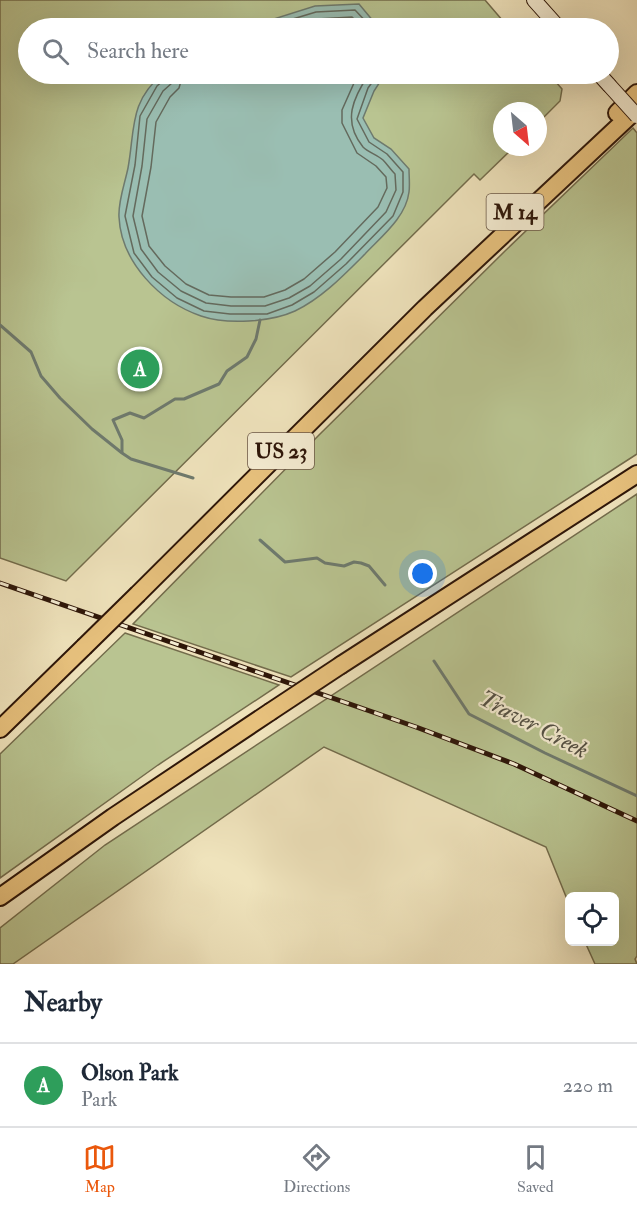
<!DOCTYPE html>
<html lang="en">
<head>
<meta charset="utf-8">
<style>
  :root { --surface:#fff; --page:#f6f6f7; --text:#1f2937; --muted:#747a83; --line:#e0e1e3; --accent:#ea580c }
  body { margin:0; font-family:"IM FELL Double Pica",serif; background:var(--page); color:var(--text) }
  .controls { position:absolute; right:18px; bottom:18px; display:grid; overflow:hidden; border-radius:9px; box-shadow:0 6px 24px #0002 }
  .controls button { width:54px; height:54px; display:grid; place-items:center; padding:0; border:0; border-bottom:2px solid var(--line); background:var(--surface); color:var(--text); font:30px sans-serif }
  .compass { position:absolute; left:493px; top:102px; width:54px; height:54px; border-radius:50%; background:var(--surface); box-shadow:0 6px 24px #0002; rotate:152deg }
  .you { position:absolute; left:423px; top:574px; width:21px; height:21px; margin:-15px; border:4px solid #fff; border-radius:50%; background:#1a73e8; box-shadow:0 0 0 9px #1a73e833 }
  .badge { display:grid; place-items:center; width:39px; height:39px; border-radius:50%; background:var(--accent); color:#fff; font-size:20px; font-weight:700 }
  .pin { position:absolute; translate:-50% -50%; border:3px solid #fff; box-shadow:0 2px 6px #0006 }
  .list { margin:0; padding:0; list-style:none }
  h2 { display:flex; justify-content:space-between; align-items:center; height:78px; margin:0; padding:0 24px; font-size:26px }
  h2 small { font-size:20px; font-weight:400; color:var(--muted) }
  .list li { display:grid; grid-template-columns:39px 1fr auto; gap:18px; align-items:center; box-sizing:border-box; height:84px; padding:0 24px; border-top:2px solid var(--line) }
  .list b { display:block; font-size:22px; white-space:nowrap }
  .list p { margin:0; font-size:20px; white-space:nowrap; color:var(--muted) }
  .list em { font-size:20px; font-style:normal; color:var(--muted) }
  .icon { flex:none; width:33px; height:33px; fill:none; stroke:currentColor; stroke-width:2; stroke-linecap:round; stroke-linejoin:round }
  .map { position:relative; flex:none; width:637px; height:964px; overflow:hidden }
  .search { position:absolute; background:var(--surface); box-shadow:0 6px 24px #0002; left:18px; right:18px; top:18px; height:66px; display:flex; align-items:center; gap:15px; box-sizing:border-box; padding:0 21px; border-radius:33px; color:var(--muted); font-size:22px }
  .sheet { height:162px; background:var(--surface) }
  nav { display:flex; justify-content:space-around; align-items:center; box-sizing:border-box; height:84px; border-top:2px solid var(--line); background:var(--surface); font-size:16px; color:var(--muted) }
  nav a { display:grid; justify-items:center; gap:3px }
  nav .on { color:var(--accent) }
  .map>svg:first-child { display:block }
</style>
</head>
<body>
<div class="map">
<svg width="637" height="964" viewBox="0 0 637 964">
  <rect width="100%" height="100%" fill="#efe3bc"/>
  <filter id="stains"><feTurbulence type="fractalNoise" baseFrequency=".00333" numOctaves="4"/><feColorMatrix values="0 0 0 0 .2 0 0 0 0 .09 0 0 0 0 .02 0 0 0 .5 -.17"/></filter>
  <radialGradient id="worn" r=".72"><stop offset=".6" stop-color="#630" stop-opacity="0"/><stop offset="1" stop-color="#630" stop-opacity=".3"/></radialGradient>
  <g fill="#b9c491" stroke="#736c4c" stroke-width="1.5">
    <polygon points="0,0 485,0 509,28 28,28 28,74 549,74 562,89 560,101 538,123 538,111 502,111 502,147 514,147 480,180 474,174 66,581 0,558"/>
    <polygon points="633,128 637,133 637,454 291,677 133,624 319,435 505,251"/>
    <polygon points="637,494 637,956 635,959 637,964 595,964 585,942 614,942 614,896 570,896 569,904 546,847 324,747 13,964 0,964 0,928 105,845"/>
    <polygon points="125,633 279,685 158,765 0,878 0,754"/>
  </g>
  <g fill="#9abeb2" stroke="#6e7a6e" stroke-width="1.5">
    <polygon points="359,4 379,28 245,28 315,6"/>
    <path d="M 163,74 L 385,74 L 374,91 L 363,118 L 374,138 L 391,149 L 409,169 C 409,176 410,185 409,192 C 406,217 382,236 365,254 C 344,275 322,298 295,311 C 271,322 227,325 201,316 C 160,302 121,262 119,217 C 118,201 125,183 128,168 C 135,130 129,101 163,74 Z"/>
  </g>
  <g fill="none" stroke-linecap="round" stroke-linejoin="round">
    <g stroke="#646a5d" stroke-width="1.5">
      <polyline points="263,28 316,12 355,10 372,28"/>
      <polyline points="285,28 317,19 352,17 363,28"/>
      <polyline points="166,74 165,79 157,86 140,116 135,165 125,216 134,253 152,277 177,298 204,311 230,314 267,314 292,305 314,292 346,264 393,216 403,192 403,172 387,154 369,142 357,119 368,88 378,74"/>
      <path d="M 174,74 L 172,83 L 163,91 L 147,119 L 142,166 L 133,216 L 141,249 L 158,272 L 181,291 L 206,303 L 231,306 L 265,306 L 289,298 L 310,286 L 341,259 L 386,212 L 396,190 L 395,174 C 391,170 387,164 383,160 C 377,155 368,152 363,147 C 342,121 353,98 369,74"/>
      <polyline points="183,74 179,88 170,97 156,122 151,167 142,216 149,246 165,266 186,284 209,295 231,297 264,297 285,290 304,279 335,252 378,207 387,188 386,177 376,166 357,153 342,123 342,110 358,74"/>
    </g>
    <g stroke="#6e7a6e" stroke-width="3">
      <polyline points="0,325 31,352 41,376 60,398 92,429 122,453 131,459 193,478"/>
      <polyline points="122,452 122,440 113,420 130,413 144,418 175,399 184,399 219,384 227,371 247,357 256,339 260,320"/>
      <polyline points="260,540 285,562 317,558 325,563 344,566 354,562 361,563 369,566 385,585"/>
      <polyline points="434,661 469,714 545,753 637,796"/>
    </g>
    <g stroke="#2d1508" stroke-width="16">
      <g id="secondary">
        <polyline points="534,0 559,28"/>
        <polyline points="599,74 609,85"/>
      </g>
    </g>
    <g stroke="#2d1508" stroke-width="20">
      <g id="motorway">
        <polyline points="617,113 637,93"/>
        <polyline points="138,594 425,308 637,109"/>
        <polyline points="341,665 637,474"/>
        <polyline points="0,729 84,647"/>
        <polyline points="0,897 113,817 270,712"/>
      </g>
    </g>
    <use href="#secondary" stroke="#f5edd3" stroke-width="14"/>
    <use href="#motorway" stroke="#e8c27e" stroke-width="16"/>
    <g stroke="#2d1508" stroke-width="5">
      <polyline id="rail" points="0,583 416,727 514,764 637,821"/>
    </g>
    <use href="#rail" stroke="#f5edd3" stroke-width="3" stroke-dasharray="9" stroke-linecap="butt"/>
    <g stroke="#2d1508" stroke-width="16" stroke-linecap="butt">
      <polyline id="secondary-bridge" points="609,85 637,116"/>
    </g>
    <g stroke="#2d1508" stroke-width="20" stroke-linecap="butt">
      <g id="motorway-bridge">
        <polyline points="84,647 138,594"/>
        <polyline points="270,712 341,665"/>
      </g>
    </g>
    <use href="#secondary-bridge" stroke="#f5edd3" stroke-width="14"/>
    <use href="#motorway-bridge" stroke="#e8c27e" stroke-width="16"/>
  </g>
  <g text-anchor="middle" stroke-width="4.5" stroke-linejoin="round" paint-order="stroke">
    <g fill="#f5edd3" stroke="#695645" stroke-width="1.5">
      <rect x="486.5" y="194" width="57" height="36" rx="4.5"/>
      <rect x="248" y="433" width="66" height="36" rx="4.5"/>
    </g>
    <g font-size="21" font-weight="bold" fill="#2d1508">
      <text x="515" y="219">M 14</text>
      <text x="281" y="458">US 23</text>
    </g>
    <g font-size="24" font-style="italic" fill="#535044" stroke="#f5edd3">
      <text transform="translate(534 724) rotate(28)" y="8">Traver Creek</text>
    </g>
  </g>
  <rect width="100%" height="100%" filter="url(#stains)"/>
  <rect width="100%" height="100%" fill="url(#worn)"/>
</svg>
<div class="controls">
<button><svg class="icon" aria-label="locate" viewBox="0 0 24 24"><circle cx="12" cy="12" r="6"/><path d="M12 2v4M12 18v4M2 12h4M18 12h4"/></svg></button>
</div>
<svg class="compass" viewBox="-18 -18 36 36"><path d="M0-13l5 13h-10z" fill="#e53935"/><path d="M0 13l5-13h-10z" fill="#747a83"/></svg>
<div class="you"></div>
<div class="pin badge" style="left:140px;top:369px;background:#2e9e5b">A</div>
<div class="search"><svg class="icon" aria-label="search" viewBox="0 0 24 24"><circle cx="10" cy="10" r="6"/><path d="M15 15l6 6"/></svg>Search here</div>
</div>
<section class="sheet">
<h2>Nearby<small></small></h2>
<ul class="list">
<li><span class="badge" style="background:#2e9e5b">A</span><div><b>Olson Park</b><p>Park</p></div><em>220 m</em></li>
</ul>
</section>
<nav>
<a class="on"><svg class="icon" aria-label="map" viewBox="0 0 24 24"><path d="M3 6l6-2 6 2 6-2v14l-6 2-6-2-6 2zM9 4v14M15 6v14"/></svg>Map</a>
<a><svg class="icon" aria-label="directions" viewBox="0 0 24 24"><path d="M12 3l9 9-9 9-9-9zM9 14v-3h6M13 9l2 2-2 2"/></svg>Directions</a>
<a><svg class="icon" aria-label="saved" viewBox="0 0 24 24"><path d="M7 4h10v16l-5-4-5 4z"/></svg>Saved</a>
</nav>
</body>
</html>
